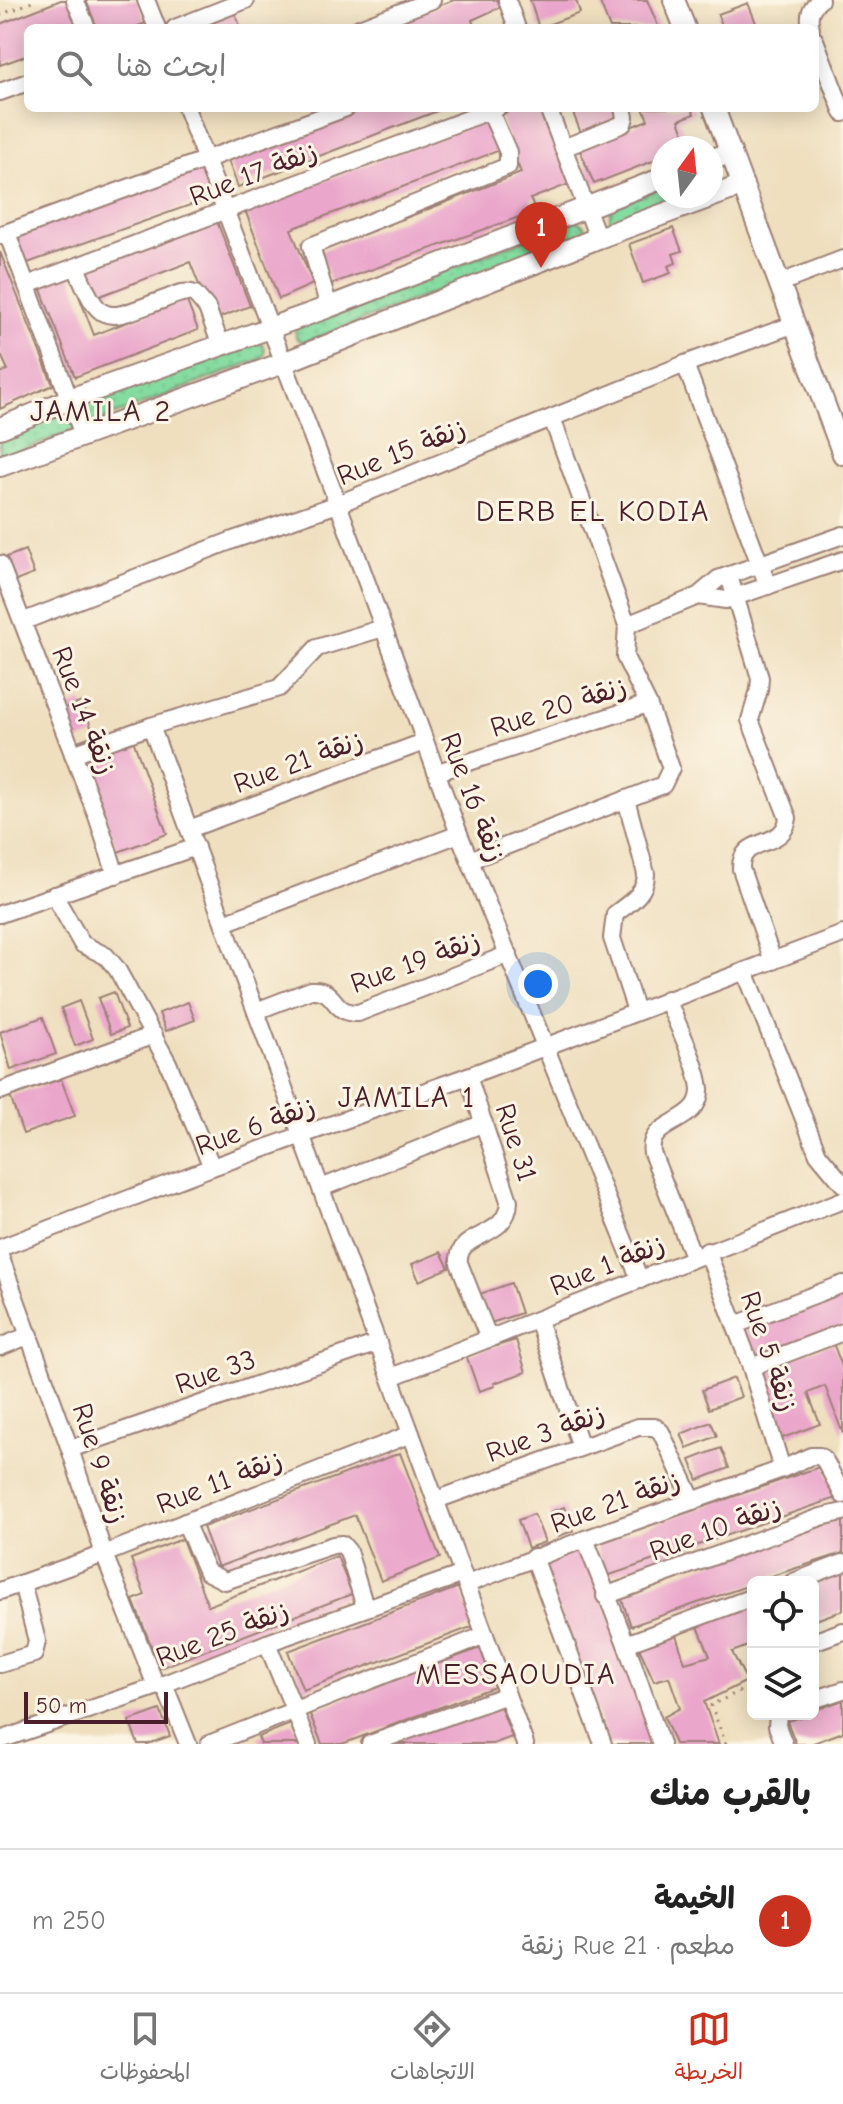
<!DOCTYPE html>
<html lang="ar">
<head>
<meta charset="utf-8">
<style>
  :root { --surface:#fff; --page:#f6f6f6; --text:#222; --muted:#767676; --line:#e0e0e0; --accent:#c8321e }
  body { margin:0; font-family:"Comic Neue","Playpen Sans Arabic",sans-serif; background:var(--page); color:var(--text); direction:rtl }
  .controls { position:absolute; right:24px; bottom:24px; display:grid; overflow:hidden; border-radius:12px; box-shadow:0 4px 20px #0003 }
  .controls button { width:72px; height:72px; display:grid; place-items:center; padding:0; border:0; border-bottom:2px solid var(--line); background:var(--surface); color:var(--text); font:40px sans-serif }
  .compass { position:absolute; left:651px; top:136px; width:72px; height:72px; border-radius:50%; background:var(--surface); box-shadow:0 4px 20px #0003; rotate:15deg }
  .scale { position:absolute; left:24px; bottom:20px; width:144px; box-sizing:border-box; padding-left:8px; border:4px solid #4a1f2b; border-top:0; font-size:22px; line-height:28px; white-space:nowrap; color:#4a1f2b; -webkit-text-stroke:6px #fcf5e5; paint-order:stroke }
  .you { position:absolute; left:538px; top:984px; width:28px; height:28px; margin:-20px; border:6px solid #fff; border-radius:50%; background:#1a73e8; box-shadow:0 0 0 12px #1a73e833 }
  .badge { display:grid; place-items:center; width:52px; height:52px; border-radius:50%; background:var(--accent); color:#fff; font-size:26px; font-weight:700 }
  .pin { position:absolute; translate:-50% -66px; filter:drop-shadow(0 2px 4px #0008) }
  .pin::after { content:''; position:absolute; top:42px; width:28px; height:24px; background:inherit; clip-path:polygon(0 0,100% 0,50% 100%) }
  .list { margin:0; padding:0; list-style:none }
  h2 { display:flex; justify-content:space-between; align-items:center; height:104px; margin:0; padding:0 32px; font-size:34px }
  h2 small { font-size:26px; font-weight:400; color:var(--muted) }
  .list li { display:grid; grid-template-columns:52px 1fr auto; gap:24px; align-items:center; box-sizing:border-box; height:144px; padding:0 32px; border-top:2px solid var(--line) }
  .list b { display:block; font-size:30px; white-space:nowrap }
  .list p { margin:0; font-size:26px; white-space:nowrap; color:var(--muted) }
  .list em { font-size:26px; font-style:normal; color:var(--muted) }
  .icon { flex:none; width:44px; height:44px; fill:none; stroke:currentColor; stroke-width:2; stroke-linecap:round; stroke-linejoin:round }
  .map { position:relative; flex:none; width:843px; height:1744px; overflow:hidden; direction:ltr }
  .search { position:absolute; background:var(--surface); box-shadow:0 4px 20px #0003; left:24px; right:24px; top:24px; height:88px; display:flex; align-items:center; gap:20px; box-sizing:border-box; padding:0 28px; border-radius:12px; color:var(--muted); font-size:30px }
  .sheet { height:248px; background:var(--surface) }
  nav { display:flex; justify-content:space-around; align-items:center; box-sizing:border-box; height:112px; border-top:2px solid var(--line); background:var(--surface); font-size:22px; color:var(--muted) }
  nav a { display:grid; justify-items:center; gap:4px }
  nav .on { color:var(--accent) }
  .map>svg:first-child { display:block }
</style>
</head>
<body>
<div class="map">
<svg width="843" height="1744" viewBox="0 0 843 1744">
  <defs>
    <pattern id="grass-dots" width="8" height="8" patternUnits="userSpaceOnUse" patternTransform="scale(2)"><rect width="8" height="8" fill="#85dca0"/><path d="M2 2h.1M6 6h.1" fill="none" stroke="#74bc8a" stroke-width="1.8" stroke-linecap="round"/></pattern>
  </defs>
  <rect width="100%" height="100%" fill="#fcf5e5"/>
  <filter id="ink" filterUnits="userSpaceOnUse"><feTurbulence type="fractalNoise" baseFrequency=".0125" numOctaves="2"/><feDisplacementMap in="SourceGraphic" scale="16" xChannelSelector="R" yChannelSelector="G"/><feConvolveMatrix kernelMatrix="1 2 1 2 8 2 1 2 1" color-interpolation-filters="sRGB"/></filter>
  <filter id="wash" filterUnits="userSpaceOnUse"><feTurbulence type="fractalNoise" baseFrequency=".006" numOctaves="4" result="noise"/><feDisplacementMap in="SourceGraphic" scale="32" xChannelSelector="R" yChannelSelector="G"/><feGaussianBlur stdDeviation="1.8" result="paint"/><feColorMatrix in="noise" values="0 0 0 0 0 0 0 0 0 0 0 0 0 0 0 0 0 1.4 0 .05"/><feComposite in="paint" operator="in"/></filter>
  <g filter="url(#wash)">
    <rect width="100%" height="100%" fill="#efdfbf"/>
    <g fill="url(#grass-dots)" stroke="#687e66" stroke-width="2">
      <polygon points="663,187 663,196 696,196 613,224 610,220 610,208"/>
      <polygon points="576,220 585,226 585,234 303,343 296,337 295,327"/>
      <polygon points="255,341 264,346 265,353 263,358 0,459 0,431"/>
    </g>
    <g id="blocks">
      <g fill="#eaa6cb">
        <polygon points="61,0 70,0 81,28 28,28 28,55 0,65 0,24"/>
        <polygon points="86,0 137,0 146,23 133,28 97,28"/>
        <polygon points="454,0 501,0 503,6 472,20 475,28 380,28"/>
        <polygon points="530,0 576,0 580,13 539,28"/>
        <polygon points="599,0 647,0 659,28 610,28"/>
        <polygon points="748,3 756,23 744,28 723,28 718,14"/>
        <polygon points="234,11 241,28 216,28 213,19"/>
        <polygon points="348,108 445,108 238,187 226,155"/>
        <polygon points="518,108 547,108 572,183 530,199 536,211 331,284 321,251 521,173 499,115"/>
        <polygon points="571,108 614,108 618,118 581,133"/>
        <polygon points="643,108 692,108 694,114 679,120 689,146 663,148 663,157 594,184 579,148 648,120"/>
        <polygon points="492,118 503,149 291,229 313,284 279,299 245,210"/>
        <polygon points="201,169 210,198 22,265 9,236"/>
        <polygon points="216,219 250,306 213,320 190,262 92,299 81,270"/>
        <polygon points="673,228 682,251 673,254 676,263 668,266 671,273 643,283 629,244"/>
        <polygon points="0,252 53,385 0,409 0,373 8,370 0,353"/>
        <polygon points="69,270 94,335 186,299 198,330 75,377 38,282"/>
        <polygon points="25,550 34,574 13,582 4,558"/>
        <polygon points="82,702 94,735 72,743 59,710"/>
        <polygon points="133,740 167,834 118,852 83,758"/>
        <polygon points="114,992 127,1028 111,1034 98,998"/>
        <polygon points="79,1001 93,1039 75,1046 61,1008"/>
        <polygon points="188,1002 195,1020 166,1031 159,1013"/>
        <polygon points="43,1017 56,1054 11,1070 0,1032"/>
        <polygon points="61,1079 75,1116 23,1134 10,1096"/>
        <polygon points="441,1252 449,1268 419,1281 412,1264"/>
        <polygon points="511,1283 521,1313 488,1324 477,1295"/>
        <polygon points="843,1290 843,1327 757,1361 744,1328"/>
        <polygon points="516,1340 526,1372 494,1383 495,1386 479,1391 466,1355"/>
        <polygon points="833,1343 843,1369 843,1434 825,1386 808,1393 820,1424 780,1439 755,1371"/>
        <polygon points="734,1378 741,1397 709,1409 702,1390"/>
        <polygon points="711,1422 717,1436 687,1448 681,1434"/>
        <polygon points="721,1448 729,1468 698,1480 690,1460"/>
        <polygon points="400,1453 440,1558 381,1581 355,1515 218,1567 203,1527"/>
        <polygon points="825,1465 836,1498 607,1576 596,1544"/>
        <polygon points="564,1507 573,1531 559,1536 550,1512"/>
        <polygon points="534,1514 545,1542 528,1548 518,1520"/>
        <polygon points="843,1518 843,1553 753,1582 753,1584 631,1626 620,1594"/>
        <polygon points="182,1539 208,1606 337,1556 352,1594 160,1668 133,1600 145,1595 131,1559"/>
        <polygon points="581,1541 657,1744 609,1744 539,1557"/>
        <polygon points="843,1571 843,1610 813,1621 813,1582"/>
        <polygon points="459,1587 474,1626 303,1690 288,1651"/>
        <polygon points="753,1604 753,1644 732,1652 747,1681 704,1702 719,1744 675,1744 664,1717 680,1708 669,1677 654,1681 639,1648 676,1635 685,1663 710,1656 697,1624"/>
        <polygon points="480,1648 494,1687 342,1744 322,1744 309,1712"/>
        <polygon points="843,1700 843,1732 811,1744 796,1744 787,1721 813,1714 813,1711"/>
        <polygon points="498,1701 512,1737 493,1744 384,1744"/>
        <polygon points="160,1710 170,1736 148,1744 138,1744 129,1721"/>
        <polygon points="293,1723 301,1744 261,1744 258,1737"/>
      </g>
    </g>
  </g>
  <g filter="url(#ink)">
    <use href="#blocks" fill-opacity="0" stroke="#9c7f75" stroke-width="2"/>
    <g fill="none" stroke-linecap="round" stroke-linejoin="round">
      <g stroke="#9c7f75" stroke-width="20">
        <g id="minor">
          <polyline points="75,0 87,28"/>
          <polyline points="146,0 157,28"/>
          <polyline points="507,0 517,28"/>
          <polyline points="175,28 246,0"/>
          <polyline points="359,28 432,0"/>
          <path d="M 811,28 C 808,15 810,8 820,0"/>
          <polyline points="815,40 843,113"/>
          <polyline points="0,92 28,82"/>
          <polyline points="186,108 338,504 459,834 640,1280"/>
          <polyline points="548,108 598,238"/>
          <polyline points="563,148 623,124 625,117 623,108"/>
          <polyline points="7,233 83,435"/>
          <polyline points="0,235 346,108"/>
          <path d="M 76,267 C 102,330 106,320 165,299 C 176,295 184,290 195,294 L 207,308 L 221,346"/>
          <polyline points="780,283 843,259"/>
          <polyline points="27,285 497,108"/>
          <polyline points="329,307 311,246 508,166 508,152 490,111"/>
          <polyline points="685,364 768,586"/>
          <polyline points="0,564 97,816 116,875"/>
          <path d="M 729,576 L 760,678 L 759,690 L 750,720 L 788,818 C 784,851 740,834 741,869 L 773,961"/>
          <polyline points="698,596 726,600 843,560"/>
          <polyline points="24,621 233,540 338,504 685,364 795,324"/>
          <polyline points="627,625 698,596 718,579 843,535"/>
          <polyline points="151,726 525,1744"/>
          <polyline points="73,754 151,726 279,688 317,648 383,628"/>
          <polyline points="438,772 648,704"/>
          <path d="M 626,799 L 646,874 C 646,894 629,903 615,914 L 612,938 L 636,1011"/>
          <polyline points="189,829 424,742"/>
          <polyline points="470,860 663,785 671,768 648,704 625,657 627,625 552,418"/>
          <polyline points="54,895 82,944 106,956 117,969 168,1063 212,1167"/>
          <polyline points="0,914 196,847"/>
          <polyline points="224,923 459,834"/>
          <polyline points="745,971 818,1154 843,1184"/>
          <path d="M 667,999 C 676,1022 698,1065 700,1089 C 701,1125 646,1119 652,1153 L 693,1256"/>
          <path d="M 256,1011 L 311,990 C 338,988 330,1014 358,1013 L 509,954"/>
          <path d="M 468,1076 L 509,1201 C 508,1241 456,1230 459,1263 L 489,1339"/>
          <polyline points="0,1091 154,1035"/>
          <polyline points="321,1188 484,1123"/>
          <polyline points="0,1248 212,1167 468,1076 843,934"/>
          <polyline points="707,1251 751,1367 782,1469"/>
          <polyline points="0,1256 70,1449 104,1554 156,1686"/>
          <polyline points="538,1320 581,1447"/>
          <polyline points="735,1325 843,1284"/>
          <polyline points="0,1347 30,1335"/>
          <polyline points="751,1367 843,1332"/>
          <polyline points="391,1377 843,1200"/>
          <polyline points="70,1449 378,1343"/>
          <polyline points="436,1500 638,1427 655,1427 661,1432 693,1501"/>
          <polyline points="185,1522 207,1572 225,1581 333,1545 342,1544 348,1551 365,1607"/>
          <polyline points="585,1539 626,1644 661,1744"/>
          <polyline points="534,1557 603,1744"/>
          <polyline points="793,1582 843,1563"/>
          <polyline points="467,1584 585,1539 782,1469 811,1456 820,1456 825,1461 843,1495"/>
          <polyline points="0,1591 104,1554 411,1434"/>
          <polyline points="605,1596 821,1517 843,1512"/>
          <polyline points="813,1642 843,1631"/>
          <polyline points="267,1643 308,1744"/>
          <polyline points="626,1644 753,1597"/>
          <polyline points="0,1664 34,1654 37,1641 22,1583"/>
          <polyline points="164,1684 188,1744"/>
          <polyline points="813,1700 843,1690"/>
          <polyline points="778,1714 777,1726 784,1744"/>
          <polyline points="0,1740 164,1684 267,1643 463,1574"/>
          <polyline points="209,1744 485,1635"/>
          <polyline points="370,1744 507,1695"/>
        </g>
      </g>
      <g stroke="#9c7f75" stroke-width="24">
        <g id="tertiary">
          <polyline points="674,0 685,28"/>
          <polyline points="714,108 843,454"/>
          <polyline points="711,160 731,152"/>
          <polyline points="0,428 70,399 329,307 663,178"/>
          <polyline points="0,466 283,363 598,238 743,185"/>
        </g>
      </g>
      <g stroke="#9c7f75" stroke-width="3" stroke-dasharray="2 6" stroke-linecap="butt">
        <polyline points="0,15 37,0"/>
        <polyline points="726,1744 711,1705 753,1685"/>
      </g>
      <use href="#minor" stroke="#fff" stroke-width="16"/>
      <use href="#tertiary" stroke="#fff" stroke-width="20"/>
    </g>
  </g>
  <g text-anchor="middle" stroke-width="6" stroke-linejoin="round" paint-order="stroke">
    <g font-size="28" fill="#4a1f2b" stroke="#fcf5e5">
      <text transform="translate(253 173) rotate(-21)" y="10">Rue 17 زنقة</text>
      <text transform="translate(401 451) rotate(-22)" y="10">Rue 15 زنقة</text>
      <text transform="translate(558 706) rotate(-18)" y="10">Rue 20 زنقة</text>
      <text transform="translate(85 710) rotate(69)" y="10">Rue 14 زنقة</text>
      <text transform="translate(298 761) rotate(-20)" y="10">Rue 21 زنقة</text>
      <text transform="translate(474 797) rotate(69)" y="10">Rue 16 زنقة</text>
      <text transform="translate(415 961) rotate(-20)" y="10">Rue 19 زنقة</text>
      <text transform="translate(255 1125) rotate(-20)" y="10">Rue 6 زنقة</text>
      <text transform="translate(517 1142) rotate(72)" y="10">Rue 31</text>
      <text transform="translate(607 1264) rotate(-22)" y="10">Rue 1 زنقة</text>
      <text transform="translate(770 1351) rotate(71)" y="10">Rue 5 زنقة</text>
      <text transform="translate(215 1371) rotate(-19)" y="10">Rue 33</text>
      <text transform="translate(545 1432) rotate(-20)" y="10">Rue 3 زنقة</text>
      <text transform="translate(101 1463) rotate(72)" y="10">Rue 9 زنقة</text>
      <text transform="translate(219 1481) rotate(-21)" y="10">Rue 11 زنقة</text>
      <text transform="translate(615 1501) rotate(-20)" y="10">Rue 21 زنقة</text>
      <text transform="translate(715 1528) rotate(-20)" y="10">Rue 10 زنقة</text>
      <text transform="translate(222 1633) rotate(-21)" y="10">Rue 25 زنقة</text>
    </g>
    <g font-size="30" letter-spacing="2" fill="#4a1f2b" stroke="#fcf5e5">
      <text x="101" y="421">JAMILA 2</text>
      <text x="593" y="521">DERB EL KODIA</text>
      <text x="407" y="1107">JAMILA 1</text>
      <text x="516" y="1684">MESSAOUDIA</text>
    </g>
  </g>
</svg>
<div class="controls">
<button><svg class="icon" aria-label="locate" viewBox="0 0 24 24"><circle cx="12" cy="12" r="6"/><path d="M12 2v4M12 18v4M2 12h4M18 12h4"/></svg></button>
<button><svg class="icon" aria-label="layers" viewBox="0 0 24 24"><path d="M12 4l9 5-9 5-9-5zM3 14l9 5 9-5"/></svg></button>
</div>
<svg class="compass" viewBox="-18 -18 36 36"><path d="M0-13l5 13h-10z" fill="#e53935"/><path d="M0 13l5-13h-10z" fill="#767676"/></svg>
<div class="scale">50 m</div>
<div class="you"></div>
<div class="pin badge" style="left:541px;top:268px">1</div>
<div class="search"><svg class="icon" aria-label="search" viewBox="0 0 24 24"><circle cx="10" cy="10" r="6"/><path d="M15 15l6 6"/></svg>ابحث هنا</div>
</div>
<section class="sheet">
<h2>بالقرب منك<small></small></h2>
<ul class="list">
<li><span class="badge">1</span><div><b>الخيمة</b><p>مطعم · Rue 21 زنقة</p></div><em>250 m</em></li>
</ul>
</section>
<nav>
<a class="on"><svg class="icon" aria-label="map" viewBox="0 0 24 24"><path d="M3 6l6-2 6 2 6-2v14l-6 2-6-2-6 2zM9 4v14M15 6v14"/></svg>الخريطة</a>
<a><svg class="icon" aria-label="directions" viewBox="0 0 24 24"><path d="M12 3l9 9-9 9-9-9zM9 14v-3h6M13 9l2 2-2 2"/></svg>الاتجاهات</a>
<a><svg class="icon" aria-label="saved" viewBox="0 0 24 24"><path d="M7 4h10v16l-5-4-5 4z"/></svg>المحفوظات</a>
</nav>
</body>
</html>
